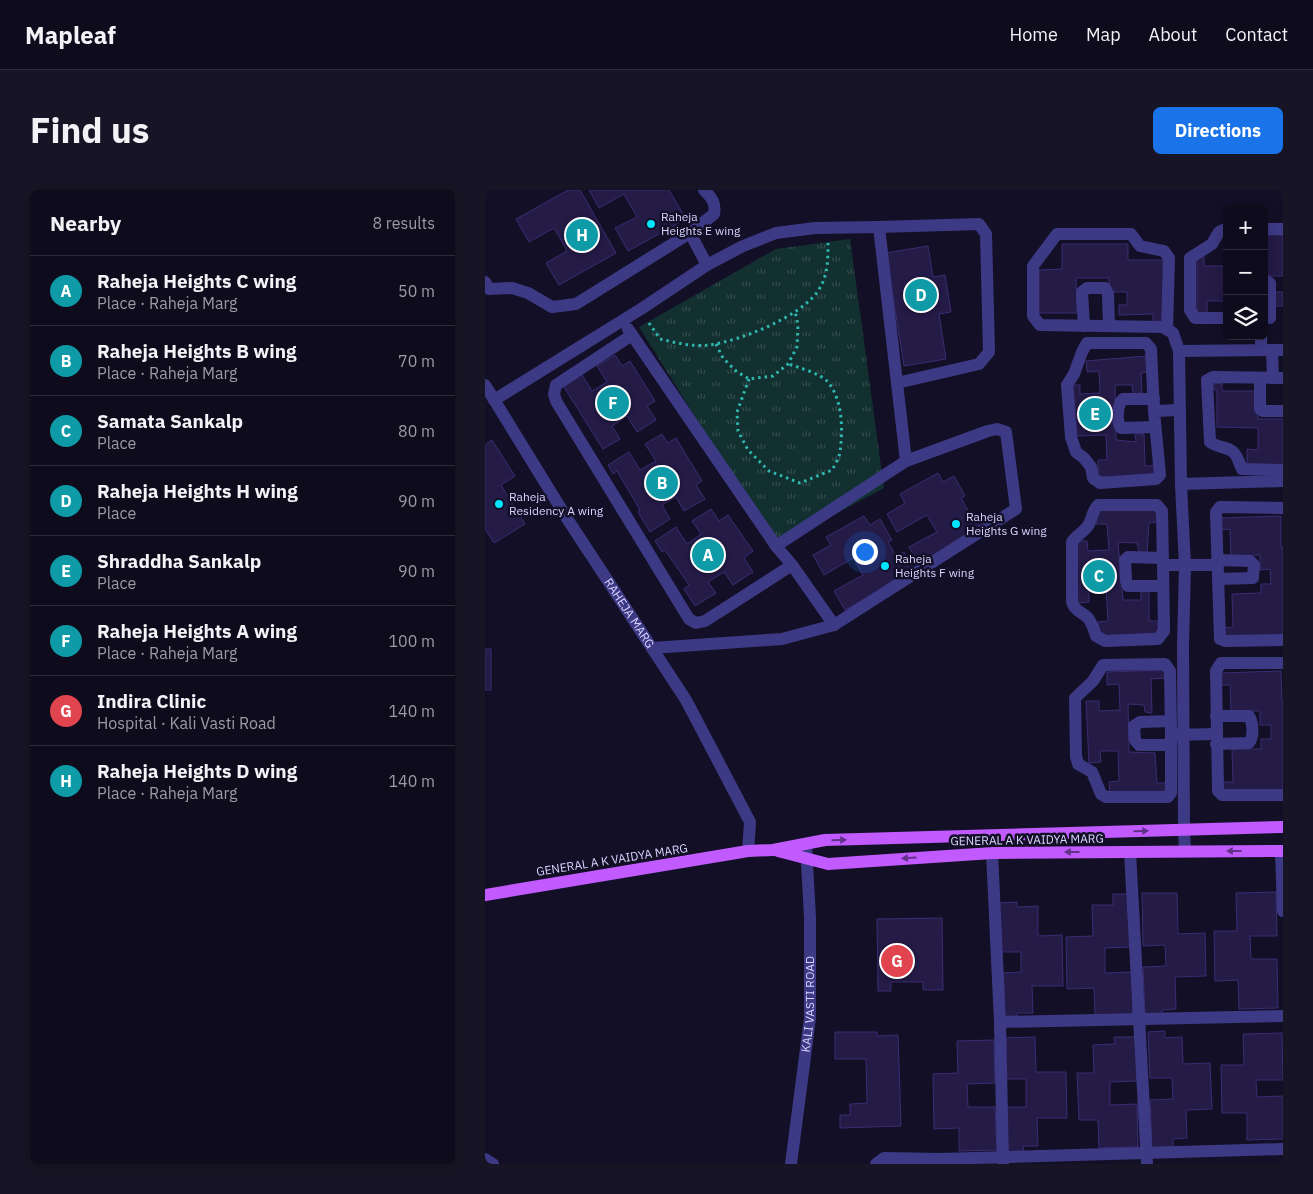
<!DOCTYPE html>
<html lang="en">
<head>
<meta charset="utf-8">
<style>
  :root { --surface:#0e0b1c; --page:#171425; --text:#f1f3f6; --muted:#9b9ba3; --line:#2e2b3b; --accent:#1a73e8 }
  body { margin:0; font-family:"IBM Plex Sans",sans-serif; background:var(--page); color:var(--text) }
  .controls { position:absolute; right:15px; top:15px; display:grid; overflow:hidden; border-radius:8px; box-shadow:0 2px 12px #0003 }
  .controls button { width:45px; height:45px; display:grid; place-items:center; padding:0; border:0; border-bottom:1px solid var(--line); background:var(--surface); color:var(--text); font:25px sans-serif }
  .you { position:absolute; left:379px; top:361px; width:18px; height:18px; margin:-12px; border:4px solid #fff; border-radius:50%; background:#1a73e8; box-shadow:0 0 0 8px #1a73e833 }
  .badge { display:grid; place-items:center; width:32px; height:32px; border-radius:50%; background:var(--accent); color:#fff; font-size:16px; font-weight:700 }
  .pin { position:absolute; translate:-50% -50%; border:2px solid #fff; box-shadow:0 1px 5px #0006 }
  .list { margin:0; padding:0; list-style:none }
  h2 { display:flex; justify-content:space-between; align-items:center; height:65px; margin:0; padding:0 20px; font-size:21px }
  h2 small { font-size:16px; font-weight:400; color:var(--muted) }
  .list li { display:grid; grid-template-columns:32px 1fr auto; gap:15px; align-items:center; box-sizing:border-box; height:70px; padding:0 20px; border-top:1px solid var(--line) }
  .list b { display:block; font-size:19px; white-space:nowrap }
  .list p { margin:0; font-size:16px; white-space:nowrap; color:var(--muted) }
  .list em { font-size:16px; font-style:normal; color:var(--muted) }
  .icon { flex:none; width:28px; height:28px; fill:none; stroke:currentColor; stroke-width:2; stroke-linecap:round; stroke-linejoin:round }
  .map { position:relative; flex:none; width:798px; height:974px; overflow:hidden; border-radius:8px }
  header { display:flex; align-items:center; gap:30px; box-sizing:border-box; height:70px; padding:0 25px; background:var(--surface); border-bottom:1px solid var(--line) }
  header strong { font-size:24px }
  nav { display:flex; gap:28px; margin-inline-start:auto; font-size:18px }
  .intro { display:flex; align-items:center; justify-content:space-between; box-sizing:border-box; height:120px; padding:0 30px }
  h1 { margin:0; font-size:35px }
  .button { padding:12px 22px; border-radius:8px; background:var(--accent); color:#fff; font-size:18px; font-weight:700 }
  main { display:flex; gap:30px; padding:0 30px }
  aside { flex:1; background:var(--surface); border-radius:8px; box-shadow:0 2px 12px #0003 }
  .map>svg:first-child { display:block }
</style>
</head>
<body>
<header>
<strong>Mapleaf</strong>
<nav><a>Home</a><a>Map</a><a>About</a><a>Contact</a></nav>
</header>
<div class="intro"><h1>Find us</h1><a class="button">Directions</a></div>
<main>
<aside>
<h2>Nearby<small>8 results</small></h2>
<ul class="list">
<li><span class="badge" style="background:#0f9aa8">A</span><div><b>Raheja Heights C wing</b><p>Place · Raheja Marg</p></div><em>50 m</em></li>
<li><span class="badge" style="background:#0f9aa8">B</span><div><b>Raheja Heights B wing</b><p>Place · Raheja Marg</p></div><em>70 m</em></li>
<li><span class="badge" style="background:#0f9aa8">C</span><div><b>Samata Sankalp</b><p>Place</p></div><em>80 m</em></li>
<li><span class="badge" style="background:#0f9aa8">D</span><div><b>Raheja Heights H wing</b><p>Place</p></div><em>90 m</em></li>
<li><span class="badge" style="background:#0f9aa8">E</span><div><b>Shraddha Sankalp</b><p>Place</p></div><em>90 m</em></li>
<li><span class="badge" style="background:#0f9aa8">F</span><div><b>Raheja Heights A wing</b><p>Place · Raheja Marg</p></div><em>100 m</em></li>
<li><span class="badge" style="background:#e0444e">G</span><div><b>Indira Clinic</b><p>Hospital · Kali Vasti Road</p></div><em>140 m</em></li>
<li><span class="badge" style="background:#0f9aa8">H</span><div><b>Raheja Heights D wing</b><p>Place · Raheja Marg</p></div><em>140 m</em></li>
</ul>
</aside>
<div class="map">
<svg width="798" height="974" viewBox="0 0 798 974">
  <defs>
    <pattern id="park-tufts" width="24" height="20" patternUnits="userSpaceOnUse" patternTransform="scale(1.25)"><rect width="24" height="20" fill="#12302f"/><path d="M3 7l-1-3M5 7V3M7 7l1-3M15 17l-1-3M17 17v-4M19 17l1-3" fill="none" stroke="#344d4e"/></pattern>
  </defs>
  <rect width="100%" height="100%" fill="#130f26"/>
  <polygon fill="url(#park-tufts)" points="365,49 399,298 291,356 154,137 291,59"/>
  <g fill="#241b47" stroke="#3b2d73">
    <polygon points="83,0 95,0 131,63 74,95 61,73 82,61 69,38 44,52 31,29"/>
    <polygon points="104,0 184,0 201,29 143,61 130,38 152,27 139,4 114,18"/>
    <polygon points="779,45 798,45 798,86 781,86 781,76 779,76"/>
    <polygon points="577,54 643,54 643,70 679,70 679,133 668,132 668,124 634,125 634,115 642,115 642,102 624,102 624,88 591,88 592,123 554,123 554,80 577,79"/>
    <polygon points="443,56 448,87 460,85 466,122 454,124 461,169 419,176 401,63"/>
    <polygon points="712,67 719,67 719,76 742,76 742,111 722,111 722,124 712,124"/>
    <rect x="789" y="102" width="9" height="14"/>
    <polygon points="130,165 137,176 145,171 170,211 162,216 171,230 152,242 142,226 127,236 135,249 118,259 77,194 96,183 107,201 122,192 112,176"/>
    <polygon points="661,166 662,182 656,183 657,203 648,204 647,195 630,195 631,250 651,252 650,244 659,244 660,276 672,276 670,286 613,287 613,270 622,270 621,245 592,246 588,195 595,195 595,204 615,203 614,181 602,182 601,171"/>
    <polygon points="729,193 737,193 737,201 773,201 773,229 798,229 798,275 762,275 762,259 773,260 773,238 732,237 732,200 729,200"/>
    <polygon points="177,244 183,253 191,248 217,291 211,295 220,309 199,321 191,307 177,315 185,329 165,342 153,322 155,320 132,281 128,284 123,275 144,262 155,280 171,271 160,254"/>
    <polygon points="7,250 30,286 16,295 40,334 9,353 0,339 0,255"/>
    <polygon points="453,283 458,292 469,286 480,306 476,308 485,324 489,322 499,338 434,375 424,357 452,342 442,325 412,342 402,324 420,313 415,304"/>
    <polygon points="226,319 234,331 243,325 268,361 259,368 268,382 248,395 239,382 223,392 231,403 210,416 199,399 204,395 180,360 177,362 170,351 191,337 202,354 216,344 207,331"/>
    <polygon points="671,319 672,332 664,333 662,363 654,363 652,353 633,352 638,410 656,410 656,401 664,401 664,431 673,431 673,443 613,446 613,432 623,431 621,401 604,401 604,412 592,413 590,351 602,351 603,361 624,360 622,334 611,334 611,320"/>
    <polygon points="379,326 385,335 395,329 407,350 403,352 411,366 419,362 430,381 360,420 349,401 378,385 368,368 339,385 328,365 346,355 341,347"/>
    <polygon points="796,326 796,357 798,357 798,446 738,448 737,438 748,437 747,404 776,403 776,394 786,394 785,379 775,380 775,365 746,366 745,339 735,340 734,328"/>
    <rect x="0" y="459" width="6" height="41"/>
    <polygon points="680,480 681,488 666,489 667,523 660,522 659,515 643,514 644,562 670,563 672,593 682,593 682,601 625,606 624,592 634,591 633,561 615,561 616,572 604,573 601,511 614,511 614,521 635,520 634,494 622,495 622,482"/>
    <polygon points="796,481 797,512 798,512 798,601 738,603 738,592 748,592 747,559 776,559 776,549 786,549 786,535 775,535 775,521 746,521 745,495 735,495 735,483"/>
    <polygon points="791,702 792,746 765,746 766,769 792,769 793,818 754,819 753,790 730,791 729,741 752,741 751,703"/>
    <polygon points="657,703 692,703 693,744 720,743 721,786 690,787 691,819 677,820 677,827 660,828 658,777 681,776 680,755 658,756"/>
    <polygon points="628,704 645,704 646,757 620,758 620,783 647,782 648,825 610,826 609,798 582,799 581,747 608,746 607,715 628,715"/>
    <polygon points="532,712 532,717 553,716 553,746 577,745 578,796 547,796 548,823 532,823 532,830 515,830 515,783 536,782 536,762 514,762 513,713"/>
    <polygon points="457,728 458,800 438,800 438,792 406,792 406,801 393,801 392,729"/>
    <polygon points="680,841 680,848 697,847 698,874 725,873 727,919 701,920 702,948 688,949 688,957 667,958 665,910 688,909 687,888 665,888 663,842"/>
    <polygon points="350,842 392,842 392,846 413,845 416,936 355,938 355,925 365,925 365,914 382,913 381,869 350,869"/>
    <polygon points="797,843 798,890 771,890 772,907 798,906 798,949 762,950 762,923 737,923 736,875 759,875 758,844"/>
    <polygon points="550,847 551,882 581,882 582,928 552,928 553,956 538,956 539,962 520,962 519,917 541,917 541,889 519,889 518,848"/>
    <polygon points="629,847 651,847 652,891 625,892 625,915 652,914 653,957 614,958 613,930 594,930 592,883 609,883 608,855 630,854"/>
    <polygon points="509,850 510,893 482,894 483,917 510,917 512,960 474,961 474,938 449,939 448,884 473,883 472,851"/>
  </g>
  <g fill="none" stroke-linecap="round" stroke-linejoin="round">
    <g stroke="#2fb8b0" stroke-width="3" stroke-dasharray="2.5 4" stroke-linecap="butt">
      <path d="M 164,133 L 175,149 C 191,153 208,157 224,155 C 255,151 315,127 333,101 C 343,86 343,70 343,53"/>
      <polyline points="231,154 238,168 251,181 264,189 288,186 303,174 312,157 313,135 310,121"/>
      <path d="M 264,189 L 252,222 L 253,241 L 263,260 L 284,281 L 315,293 L 347,280 C 350,275 354,268 355,262 C 358,240 358,209 342,191 C 336,184 313,177 303,174"/>
    </g>
    <g stroke="#3d3a85" stroke-width="12">
      <polyline points="394,37 494,34 501,44 504,162 494,174 412,193"/>
      <polyline points="742,38 734,42 727,54 705,68 705,120 710,128 742,128"/>
      <polyline points="779,39 798,39"/>
      <polyline points="205,43 222,75"/>
      <polyline points="779,90 785,93 785,128"/>
      <path d="M 0,92 L 4,99 L 27,98 L 43,103 L 67,117 L 91,114 L 205,43 L 229,24 C 231,13 227,8 219,0"/>
      <polyline points="599,136 597,102 602,98 620,98 623,104 624,136"/>
      <polyline points="143,139 291,356"/>
      <polyline points="682,140 684,68 679,61 655,56 646,44 572,44 548,76 548,126 555,135 678,137 688,143 694,161"/>
      <polyline points="147,145 71,195 69,204 71,211 204,429 211,433 220,431 307,375"/>
      <polyline points="776,146 776,160"/>
      <polyline points="787,160 788,188"/>
      <polyline points="775,188 775,219 778,221 798,221"/>
      <path d="M 798,188 L 728,187 L 722,190 L 725,252 C 732,258 744,256 750,264 C 753,268 755,275 757,279 L 798,280"/>
      <path id="s1" d="M 0,195 L 83,330 L 201,510 L 265,632 L 263,661"/>
      <path d="M 669,209 L 638,209 C 632,215 631,231 636,238 L 670,237"/>
      <polyline points="9,210 156,119 222,75 258,56 291,43 330,38 394,37 421,271 291,356 307,375 349,435"/>
      <polyline points="669,221 666,159 661,153 602,153 597,162 589,184 582,195 586,247 591,262 599,268 606,277 608,288 615,293 671,289 675,285 669,221 695,220"/>
      <polyline points="696,294 798,291"/>
      <polyline points="798,318 735,317 731,322 735,449 740,451 798,450"/>
      <polyline points="677,368 643,367 640,370 641,391 643,396 678,396"/>
      <polyline points="732,370 765,371 769,375 768,388 733,389"/>
      <path d="M 678,375 L 677,321 L 672,315 L 613,315 C 607,321 608,327 604,334 C 600,342 591,345 587,352 L 587,412 C 590,421 595,421 602,427 C 607,432 609,439 611,446 L 620,451 L 673,449 L 679,441 L 678,375 L 732,375"/>
      <polyline points="167,458 297,449 349,435 531,319 521,242 512,239 503,241 421,271"/>
      <polyline points="798,473 736,473 731,481 733,601 737,605 798,605"/>
      <path d="M 731,526 L 764,526 C 768,532 769,547 764,553 L 731,554"/>
      <polyline points="686,531 655,532 649,536 650,550 654,555 686,555"/>
      <polyline points="686,545 685,481 680,474 618,475 608,491 590,508 591,566 593,574 607,582 616,604 621,607 683,607 686,603 686,545 731,544"/>
      <polyline points="700,661 699,639 698,455 700,375 696,294 694,161 798,160"/>
      <polyline points="796,661 798,721"/>
      <polyline points="645,662 662,974"/>
      <polyline points="507,663 515,832 518,974"/>
      <polyline points="515,832 798,826"/>
      <polyline points="0,969 8,974"/>
      <path id="s2" d="M 306,974 L 325,828 L 325,728 L 321,654"/>
      <polyline points="391,974 399,968 455,969 798,959"/>
    </g>
    <g stroke="#c25bff" stroke-width="12">
      <polyline points="293,661 343,674 507,663 798,661"/>
      <polyline points="0,705 263,661 288,660 340,650 798,637"/>
    </g>
  </g>
  <defs><path id="oneway-solid" d="M-6-.8H1V-3.2L6.5 0L1 3.2V.8H-6Z" transform="scale(1.25)"/></defs>
  <g fill="#623188">
    <use href="#oneway-solid" transform="translate(656 641) rotate(-2)"/>
    <use href="#oneway-solid" transform="translate(354 650) rotate(-2)"/>
    <use href="#oneway-solid" transform="translate(749 661) rotate(180)"/>
    <use href="#oneway-solid" transform="translate(587 662) rotate(180)"/>
    <use href="#oneway-solid" transform="translate(424 668) rotate(176)"/>
  </g>
  <g fill="#00e5ff" stroke="#130f26" stroke-width="2">
    <circle cx="166" cy="34" r="5"/>
    <circle cx="14" cy="314" r="5"/>
    <circle cx="471" cy="334" r="5"/>
    <circle cx="400" cy="376" r="5"/>
  </g>
  <g text-anchor="middle" stroke-width="5" stroke-linejoin="round" paint-order="stroke">
    <g font-size="12" fill="#d9d4ff" stroke="#130f26" text-anchor="start">
      <text x="176" y="31">Raheja<tspan x="176" dy="14">Heights E wing</tspan></text>
      <text x="24" y="311">Raheja<tspan x="24" dy="14">Residency A wing</tspan></text>
      <text x="481" y="331">Raheja<tspan x="481" dy="14">Heights G wing</tspan></text>
      <text x="410" y="373">Raheja<tspan x="410" dy="14">Heights F wing</tspan></text>
    </g>
    <g font-size="12" fill="#d9d4ff" stroke="#130f26">
      <text dy="4" stroke="none"><textPath href="#s1" startOffset="270">RAHEJA MARG</textPath></text>
      <text transform="translate(542 650) rotate(-1)" y="4">GENERAL A K VAIDYA MARG</text>
      <text transform="translate(127 670) rotate(-9)" y="4">GENERAL A K VAIDYA MARG</text>
      <text dy="4" stroke="none"><textPath href="#s2" startOffset="161">KALI VASTI ROAD</textPath></text>
    </g>
  </g>
</svg>
<div class="controls">
<button>+</button>
<button>−</button>
<button><svg class="icon" aria-label="layers" viewBox="0 0 24 24"><path d="M12 4l9 5-9 5-9-5zM3 14l9 5 9-5"/></svg></button>
</div>
<div class="you"></div>
<div class="pin badge" style="left:223px;top:365px;background:#0f9aa8">A</div>
<div class="pin badge" style="left:177px;top:293px;background:#0f9aa8">B</div>
<div class="pin badge" style="left:614px;top:386px;background:#0f9aa8">C</div>
<div class="pin badge" style="left:436px;top:105px;background:#0f9aa8">D</div>
<div class="pin badge" style="left:610px;top:224px;background:#0f9aa8">E</div>
<div class="pin badge" style="left:128px;top:213px;background:#0f9aa8">F</div>
<div class="pin badge" style="left:412px;top:771px;background:#e0444e">G</div>
<div class="pin badge" style="left:97px;top:45px;background:#0f9aa8">H</div>
</div>
</main>
</body>
</html>
